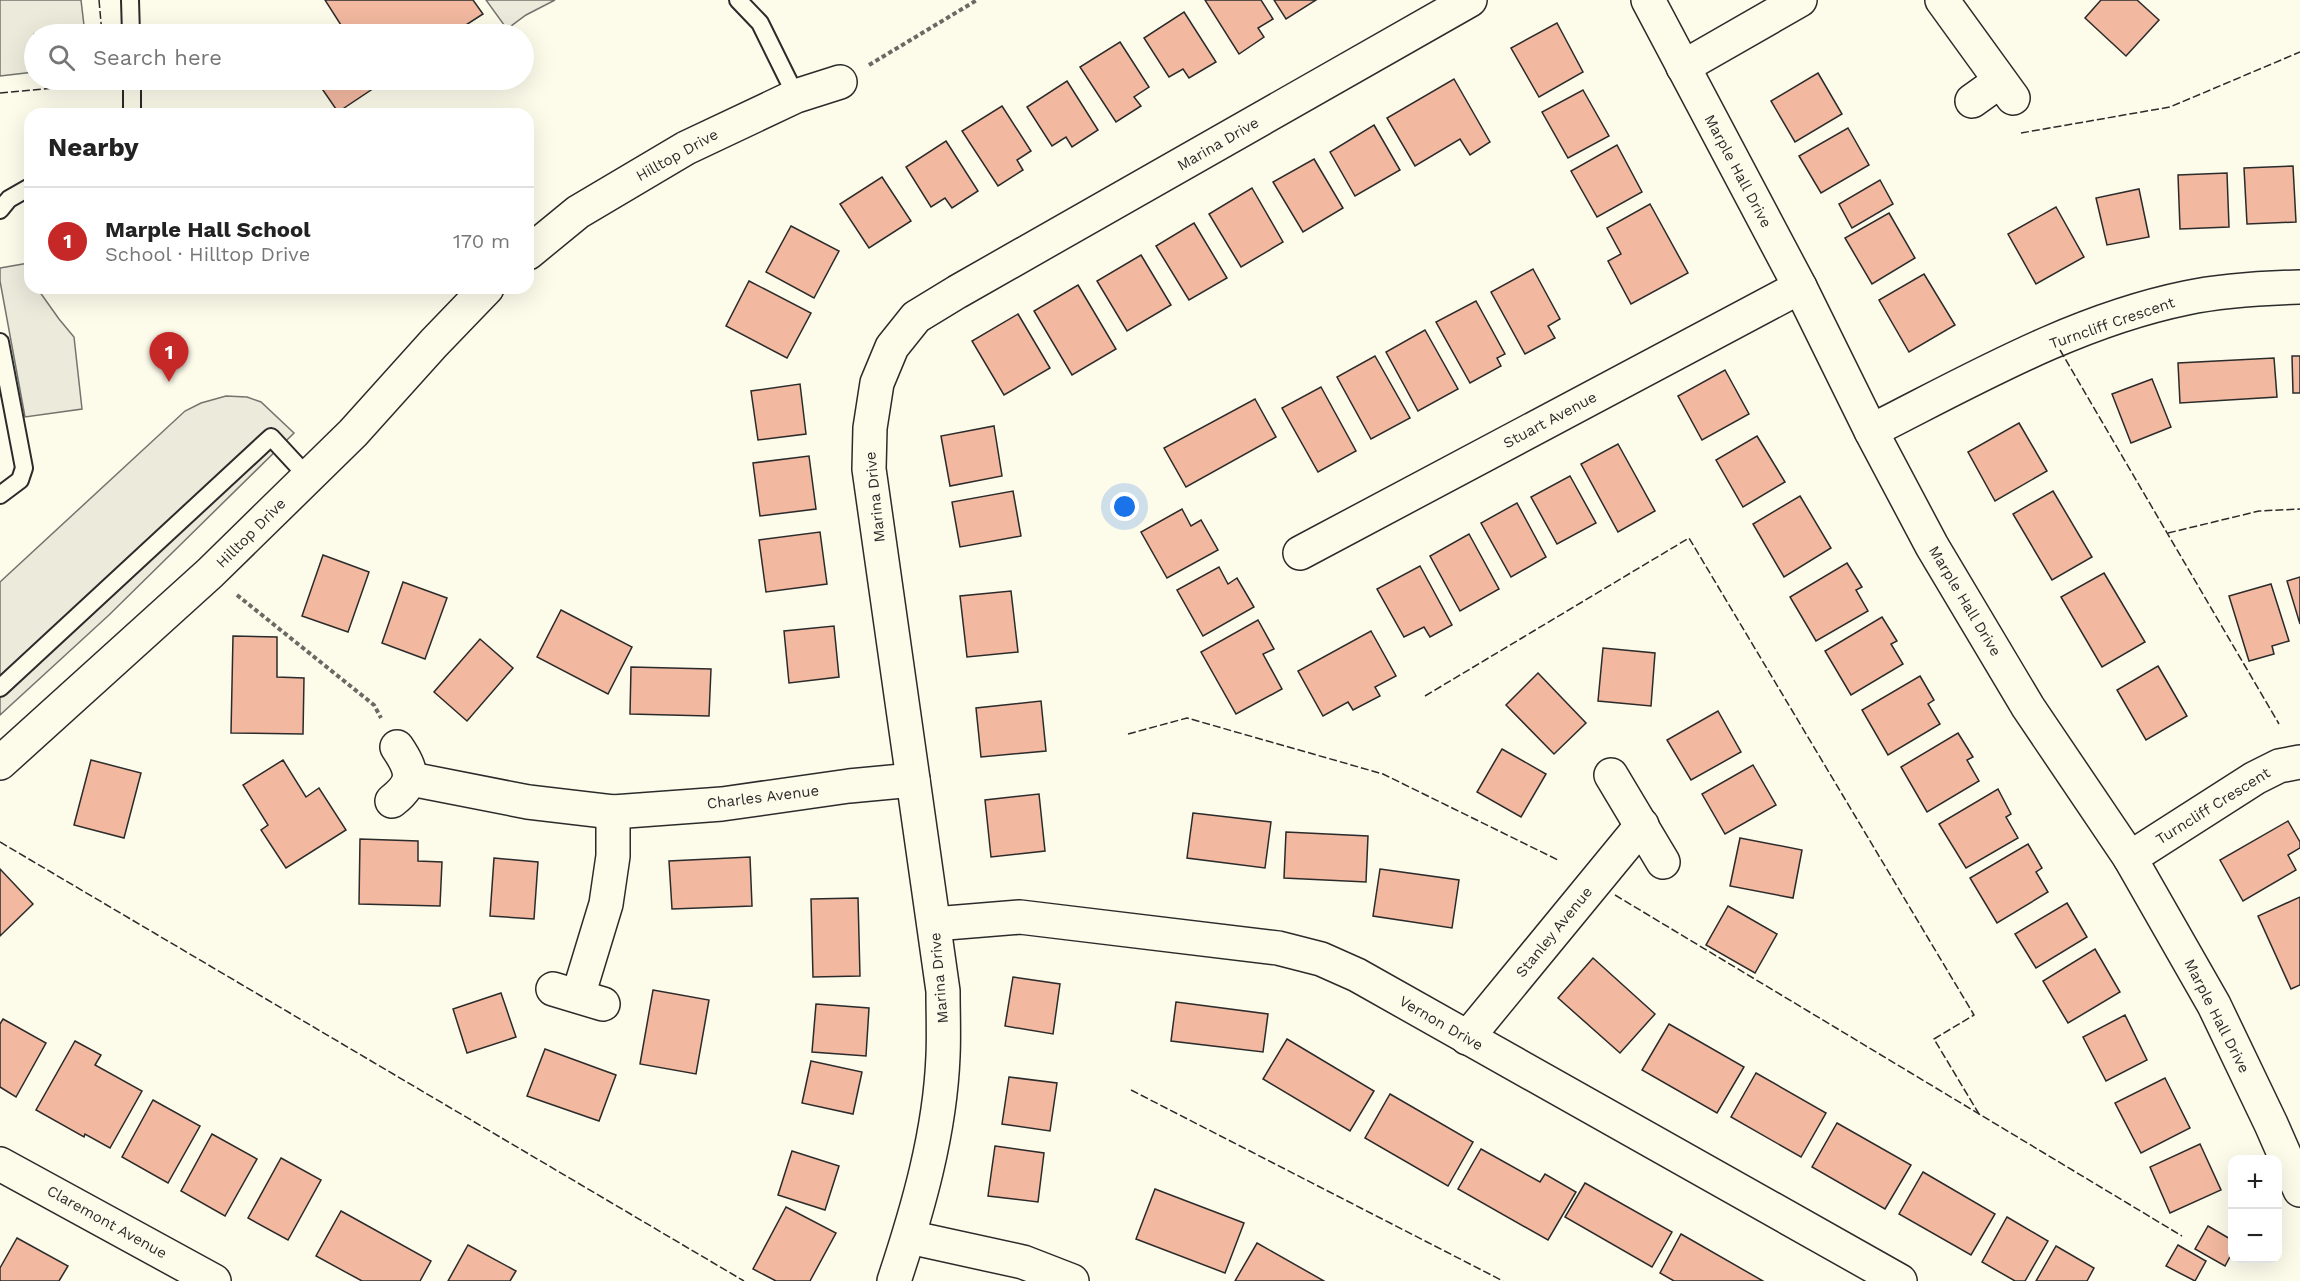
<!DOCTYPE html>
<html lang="en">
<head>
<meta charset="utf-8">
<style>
  :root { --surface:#fff; --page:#f2f2f2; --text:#222; --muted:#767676; --line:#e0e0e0; --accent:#c62828 }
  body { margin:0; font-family:"Work Sans",sans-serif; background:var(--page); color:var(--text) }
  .controls { position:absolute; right:18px; bottom:18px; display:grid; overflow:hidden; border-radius:12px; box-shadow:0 6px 24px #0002 }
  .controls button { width:54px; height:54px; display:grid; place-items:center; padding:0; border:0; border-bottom:2px solid var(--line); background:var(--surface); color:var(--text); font:30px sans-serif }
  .you { position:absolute; left:1125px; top:507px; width:21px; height:21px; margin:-15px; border:4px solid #fff; border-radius:50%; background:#1a73e8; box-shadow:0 0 0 9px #1a73e833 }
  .badge { display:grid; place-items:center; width:39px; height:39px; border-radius:50%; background:var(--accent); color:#fff; font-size:20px; font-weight:700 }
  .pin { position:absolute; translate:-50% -50px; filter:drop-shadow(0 2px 3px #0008) }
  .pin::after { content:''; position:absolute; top:32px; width:21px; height:18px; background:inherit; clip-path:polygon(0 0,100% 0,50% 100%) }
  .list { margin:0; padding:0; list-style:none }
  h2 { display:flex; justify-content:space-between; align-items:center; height:78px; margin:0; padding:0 24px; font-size:26px }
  h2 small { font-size:20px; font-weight:400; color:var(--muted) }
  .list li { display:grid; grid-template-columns:39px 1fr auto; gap:18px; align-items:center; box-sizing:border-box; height:108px; padding:0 24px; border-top:2px solid var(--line) }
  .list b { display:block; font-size:22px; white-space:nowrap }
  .list p { margin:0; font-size:20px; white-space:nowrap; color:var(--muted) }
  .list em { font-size:20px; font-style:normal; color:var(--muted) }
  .icon { flex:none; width:33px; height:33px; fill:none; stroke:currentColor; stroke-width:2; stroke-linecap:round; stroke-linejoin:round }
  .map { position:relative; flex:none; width:2300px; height:1281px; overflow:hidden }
  .search { position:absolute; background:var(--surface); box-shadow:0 6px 24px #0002; left:24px; top:24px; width:510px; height:66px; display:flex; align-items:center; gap:15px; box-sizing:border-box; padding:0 21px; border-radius:33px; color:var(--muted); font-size:22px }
  .panel { position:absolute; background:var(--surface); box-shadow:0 6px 24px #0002; left:24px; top:108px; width:510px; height:186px; border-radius:18px }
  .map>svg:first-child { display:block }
</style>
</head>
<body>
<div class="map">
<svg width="2300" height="1281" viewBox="0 0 2300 1281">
  <rect width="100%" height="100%" fill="#fdfbea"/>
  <polygon fill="#ecebdb" stroke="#74746e" stroke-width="1.5" points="0,0 81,0 85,34 34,34 34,72 0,76"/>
  <g fill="#eceadb" stroke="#74746e" stroke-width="1.5">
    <polygon points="486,0 555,0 526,15 507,29"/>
    <polygon points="29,263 30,288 37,288 59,319 74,337 82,409 25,417 0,281 0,268"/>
    <polygon points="226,396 247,397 261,402 294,433 109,615 0,715 0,582 185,411 201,403"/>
  </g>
  <g fill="#f2b8a0" stroke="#2b2b2b" stroke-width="1.5">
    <polygon points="325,0 473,0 483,14 452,34 327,34 341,25"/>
    <polygon points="1205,0 1261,0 1273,19 1258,28 1264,37 1239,54"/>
    <polygon points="1274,0 1316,0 1286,19"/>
    <polygon points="2101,0 2137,0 2159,20 2126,56 2085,18"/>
    <polygon points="1184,12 1216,62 1189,78 1183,69 1169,77 1144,38"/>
    <polygon points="1557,23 1583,72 1539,97 1511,48"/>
    <polygon points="1120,42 1149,87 1134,97 1141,106 1116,122 1080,67"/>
    <polygon points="1818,73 1842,114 1795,142 1771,101"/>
    <polygon points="1454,79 1490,142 1470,155 1460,139 1415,166 1387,118"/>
    <polygon points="316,80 386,80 338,112"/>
    <polygon points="1067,81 1098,130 1072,147 1066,137 1052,146 1027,107"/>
    <polygon points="1583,90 1609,136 1568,158 1542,112"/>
    <polygon points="1002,106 1031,151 1017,160 1023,170 998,186 962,131"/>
    <polygon points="1374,125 1400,170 1355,196 1330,152"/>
    <polygon points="1848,128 1869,165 1821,193 1799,156"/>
    <polygon points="946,141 978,191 952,208 945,198 931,207 906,167"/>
    <polygon points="1617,145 1642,192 1597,217 1571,171"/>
    <polygon points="1314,159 1343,208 1303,232 1273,182"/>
    <polygon points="2293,166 2296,222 2247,224 2244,168"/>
    <polygon points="2227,173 2229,227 2180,229 2178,175"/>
    <polygon points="882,177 911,221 869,248 840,204"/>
    <polygon points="1880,180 1893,204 1852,228 1839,204"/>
    <polygon points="1252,188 1283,242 1241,267 1209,214"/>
    <polygon points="2139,189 2149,237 2107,245 2096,198"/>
    <polygon points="1650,204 1688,273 1631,304 1608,261 1621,254 1607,228"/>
    <polygon points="2056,207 2084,257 2036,284 2008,234"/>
    <polygon points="1889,213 1915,258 1872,284 1845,238"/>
    <polygon points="1194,223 1227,278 1189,300 1156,246"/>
    <polygon points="791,226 839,251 814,298 766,272"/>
    <polygon points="1141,255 1171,305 1127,331 1097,281"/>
    <polygon points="1533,269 1560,319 1548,326 1555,338 1525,354 1491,292"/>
    <polygon points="1924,274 1955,325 1909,352 1879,300"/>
    <polygon points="749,281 811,313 787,358 726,326"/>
    <polygon points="1078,285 1116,349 1072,375 1034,311"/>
    <polygon points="1476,301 1505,354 1497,358 1501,366 1470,383 1436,322"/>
    <polygon points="1018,314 1050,368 1004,395 972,341"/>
    <polygon points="1425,330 1458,389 1418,411 1386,352"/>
    <polygon points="1375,356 1410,418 1371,439 1337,377"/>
    <polygon points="2292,356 2300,356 2300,393 2293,393"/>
    <polygon points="2274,358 2277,397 2180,403 2178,363"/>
    <polygon points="1725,370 1749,414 1702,440 1678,396"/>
    <polygon points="2152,379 2171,427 2131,443 2112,394"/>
    <polygon points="800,384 806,434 758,440 751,391"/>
    <polygon points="1321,387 1356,451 1318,472 1282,408"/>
    <polygon points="1255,399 1276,437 1186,487 1164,448"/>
    <polygon points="2019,423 2047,471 1995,501 1968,452"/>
    <polygon points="994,426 1002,476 950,486 941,436"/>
    <polygon points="1757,436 1785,482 1743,507 1716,460"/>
    <polygon points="1618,444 1655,511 1618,532 1581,464"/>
    <polygon points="809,456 816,509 760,516 753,463"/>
    <polygon points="1570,476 1596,523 1557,544 1531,497"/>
    <polygon points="1013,491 1021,536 960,547 952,502"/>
    <polygon points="2053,491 2092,557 2052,580 2013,514"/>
    <polygon points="1800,496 1831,548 1784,577 1753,524"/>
    <polygon points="1517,503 1546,557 1511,577 1481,523"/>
    <polygon points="1182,509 1191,526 1201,520 1218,550 1167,578 1141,532"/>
    <polygon points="820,532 827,584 766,592 759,540"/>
    <polygon points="1469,534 1499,589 1460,611 1430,556"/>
    <polygon points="323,555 369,572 348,632 302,616"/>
    <polygon points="1847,563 1862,587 1856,590 1868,611 1816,641 1790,597"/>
    <polygon points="1420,566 1452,625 1430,637 1424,627 1404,637 1377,589"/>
    <polygon points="1219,567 1228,584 1237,578 1254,607 1203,636 1177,590"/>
    <polygon points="2104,573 2145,642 2102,667 2061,597"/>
    <polygon points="2300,577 2300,624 2287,581"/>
    <polygon points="403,582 447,598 425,659 382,643"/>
    <polygon points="2271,584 2289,641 2272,646 2274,654 2249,661 2229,596"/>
    <polygon points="1011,591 1018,652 967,657 960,596"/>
    <polygon points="561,610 632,647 608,694 537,657"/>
    <polygon points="1882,617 1897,641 1891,644 1903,664 1851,695 1825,651"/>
    <polygon points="1258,620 1274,649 1263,654 1282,689 1236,714 1201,652"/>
    <polygon points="834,626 839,677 789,683 784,631"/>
    <polygon points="1371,631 1396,676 1375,687 1380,696 1353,710 1348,702 1323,716 1298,671"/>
    <polygon points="233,636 277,637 277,677 304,678 303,734 231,733"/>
    <polygon points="480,639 513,668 467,721 434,692"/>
    <polygon points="1603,648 1655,653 1651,706 1598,701"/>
    <polygon points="2158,666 2187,716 2146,740 2117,690"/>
    <polygon points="631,667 711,669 709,716 630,714"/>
    <polygon points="1538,673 1586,723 1554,754 1506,705"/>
    <polygon points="1920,676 1934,700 1928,704 1940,724 1888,755 1862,710"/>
    <polygon points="1041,701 1046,751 981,757 976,708"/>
    <polygon points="1718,711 1741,752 1691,780 1667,740"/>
    <polygon points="1958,733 1973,757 1967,760 1979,781 1927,812 1901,767"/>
    <polygon points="1502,749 1546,774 1521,817 1477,792"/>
    <polygon points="91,760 141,773 124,838 74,825"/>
    <polygon points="283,760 306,797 319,788 346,830 286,868 261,830 268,825 243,785"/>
    <polygon points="1753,765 1776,805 1725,834 1702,794"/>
    <polygon points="1998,789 2011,814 2006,817 2018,838 1966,868 1939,824"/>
    <polygon points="1039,794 1045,851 991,857 985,800"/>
    <polygon points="1193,813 1271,822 1265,868 1187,858"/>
    <polygon points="2288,821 2300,842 2300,848 2288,855 2296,870 2243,901 2220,860"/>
    <polygon points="1286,832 1368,836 1366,882 1284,878"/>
    <polygon points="1740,838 1802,850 1793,898 1730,886"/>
    <polygon points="360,839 418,841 418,861 442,862 440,906 359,904"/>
    <polygon points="2028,844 2042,868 2036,872 2048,892 1997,923 1970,878"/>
    <polygon points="750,857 752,906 672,909 669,861"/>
    <polygon points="494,858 538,862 534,919 490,916"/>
    <polygon points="0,869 33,904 0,936"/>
    <polygon points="1380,869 1459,880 1452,928 1373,916"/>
    <polygon points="2300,897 2300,985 2291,989 2258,916"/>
    <polygon points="858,898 860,976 813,977 811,899"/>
    <polygon points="2067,903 2087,937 2036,968 2015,934"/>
    <polygon points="1728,906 1777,934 1755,973 1706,945"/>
    <polygon points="2095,949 2120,992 2068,1023 2043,981"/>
    <polygon points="1593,958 1655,1014 1620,1053 1558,998"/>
    <polygon points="1013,977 1060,984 1053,1034 1005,1026"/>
    <polygon points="653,990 709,1000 696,1074 640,1064"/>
    <polygon points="501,993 516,1037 467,1053 453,1009"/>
    <polygon points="1176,1002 1268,1014 1263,1052 1171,1041"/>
    <polygon points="816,1004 869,1008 866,1056 812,1052"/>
    <polygon points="2125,1015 2147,1060 2106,1081 2083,1037"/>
    <polygon points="3,1019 46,1043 16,1097 0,1087 0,1024"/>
    <polygon points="1669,1024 1744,1067 1717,1113 1642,1070"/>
    <polygon points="1287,1039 1374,1091 1350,1131 1263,1079"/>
    <polygon points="75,1041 101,1055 95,1065 142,1091 110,1148 85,1134 84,1137 36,1110"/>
    <polygon points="545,1049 616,1075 599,1121 527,1096"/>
    <polygon points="811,1061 862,1072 853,1114 802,1103"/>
    <polygon points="1756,1073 1826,1113 1801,1157 1731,1117"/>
    <polygon points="1009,1077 1057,1083 1050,1131 1002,1124"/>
    <polygon points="2165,1078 2190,1128 2141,1153 2115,1103"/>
    <polygon points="1390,1094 1473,1142 1448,1186 1365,1138"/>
    <polygon points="153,1100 200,1126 168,1183 122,1157"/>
    <polygon points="1837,1123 1911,1165 1885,1209 1812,1167"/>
    <polygon points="212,1134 257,1159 225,1216 181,1191"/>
    <polygon points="2200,1144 2221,1190 2170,1213 2150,1167"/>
    <polygon points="995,1146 1044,1153 1038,1202 988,1196"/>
    <polygon points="1481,1149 1540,1182 1545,1174 1576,1192 1548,1240 1458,1189"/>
    <polygon points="792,1151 839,1166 825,1210 778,1195"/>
    <polygon points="281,1158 321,1180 288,1240 248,1218"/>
    <polygon points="1923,1172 1995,1214 1971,1255 1899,1214"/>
    <polygon points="1585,1183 1672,1232 1652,1267 1565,1217"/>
    <polygon points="1155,1189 1244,1223 1225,1273 1136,1239"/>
    <polygon points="786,1207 836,1233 810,1281 776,1281 753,1269"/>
    <polygon points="341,1211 431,1261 420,1281 362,1281 316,1256"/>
    <polygon points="2007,1217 2048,1241 2025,1281 2015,1281 1982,1262"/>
    <polygon points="2208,1226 2232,1240 2232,1253 2225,1266 2195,1249"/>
    <polygon points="1681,1234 1763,1281 1674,1281 1660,1273"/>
    <polygon points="17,1238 68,1266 59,1281 0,1281 0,1268"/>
    <polygon points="1257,1243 1324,1281 1235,1281"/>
    <polygon points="468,1245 516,1271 510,1281 448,1281"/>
    <polygon points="2178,1245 2206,1261 2195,1281 2166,1266"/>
    <polygon points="2056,1246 2094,1268 2087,1281 2036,1281"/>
  </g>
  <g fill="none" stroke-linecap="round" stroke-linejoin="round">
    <g stroke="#2b2b2b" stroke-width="20">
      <g id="lane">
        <polyline points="130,0 131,34"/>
        <polyline points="738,0 760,23 796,96"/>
        <polyline points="132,80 132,114"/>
        <polyline points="0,210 9,199 30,187"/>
        <polyline points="0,342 24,468 20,480 0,495"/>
        <polyline points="0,688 271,437 308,477"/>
      </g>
    </g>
    <g stroke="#2b2b2b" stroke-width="36">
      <g id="street">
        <polyline points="1648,0 1800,287 1871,431 1932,546 2028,707 2130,858 2214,1005 2271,1124 2300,1190"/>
        <polyline points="1942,0 2013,98"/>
        <polyline points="1683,67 1800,0"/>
        <polyline points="1972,101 2000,81"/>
        <polyline points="528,253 578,212 686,148 796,96 840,82"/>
        <path d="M 1871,431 C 1972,380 2074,321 2186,298 C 2223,290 2262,288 2300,287"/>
        <polyline points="1300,553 1800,287"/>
        <polyline points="0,763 210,573 353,433 434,343 487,288"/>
        <polyline points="1611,775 1663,862"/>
        <polyline points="411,779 528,802 613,812 722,804 849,786 913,780"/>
        <path d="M 392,801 C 416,782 413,771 397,747"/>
        <polyline points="2130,858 2255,778 2279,766 2300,762"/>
        <polyline points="934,924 1020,917 1278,948 1321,959 1357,975 1900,1281"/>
        <polyline points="553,989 603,1004"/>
        <polyline points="578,996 606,904 613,856 613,812"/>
        <polyline points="1467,1038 1642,825"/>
        <polyline points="0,1164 214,1281"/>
        <polyline points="909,1237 1023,1262 1072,1281"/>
        <path d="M 894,1281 C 918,1209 940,1133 943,1056 C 944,1035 943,1013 943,991 L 869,469 L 870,428 L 877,383 L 892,347 L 916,317 L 957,292 L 1470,0"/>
      </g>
    </g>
    <g stroke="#6a6964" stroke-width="4" stroke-dasharray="4.5 3" stroke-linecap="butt">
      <polyline points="869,65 977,0"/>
      <polyline points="237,595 374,705 381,718"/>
    </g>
    <use href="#lane" stroke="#fdfbea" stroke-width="16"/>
    <use href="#street" stroke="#fdfbea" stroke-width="33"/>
    <g stroke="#2b2b2b" stroke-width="1.5" stroke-dasharray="8 3" stroke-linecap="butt">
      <polyline points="99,0 102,34"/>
      <polyline points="0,93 107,83 106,80"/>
      <polyline points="2021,133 2170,107 2300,52"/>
      <polyline points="2060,350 2279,724"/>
      <polyline points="2168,533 2259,511 2300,509"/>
      <polyline points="1425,696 1689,538 1974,1015 1934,1039 1979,1114"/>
      <polyline points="1128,734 1187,718 1383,774 1558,860"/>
      <polyline points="0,842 744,1281"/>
      <polyline points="1615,895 2182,1236"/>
      <polyline points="1131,1090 1503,1281"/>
    </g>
  </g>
  <g text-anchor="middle" stroke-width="4.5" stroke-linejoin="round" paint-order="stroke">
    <g font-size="15" fill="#2b2b2b" stroke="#fdfbea">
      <text transform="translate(1218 144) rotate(-30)" y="5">Marina Drive</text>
      <text transform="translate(677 155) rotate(-29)" y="5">Hilltop Drive</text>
      <text transform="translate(1738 171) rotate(62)" y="5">Marple Hall Drive</text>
      <text transform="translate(2112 323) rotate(-19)" y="5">Turncliff Crescent</text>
      <text transform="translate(1550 420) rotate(-28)" y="5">Stuart Avenue</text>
      <text transform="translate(875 497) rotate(-96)" y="5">Marina Drive</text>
      <text transform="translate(251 533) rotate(-45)" y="5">Hilltop Drive</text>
      <text transform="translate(1965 601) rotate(59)" y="5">Marple Hall Drive</text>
      <text transform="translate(763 797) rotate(-7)" y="5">Charles Avenue</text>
      <text transform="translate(2213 806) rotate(-32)" y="5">Turncliff Crescent</text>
      <text transform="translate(1554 932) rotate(-51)" y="5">Stanley Avenue</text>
      <text transform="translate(939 978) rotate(-95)" y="5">Marina Drive</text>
      <text transform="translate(2217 1016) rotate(63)" y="5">Marple Hall Drive</text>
      <text transform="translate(1441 1023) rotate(30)" y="5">Vernon Drive</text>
      <text transform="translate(107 1222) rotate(29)" y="5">Claremont Avenue</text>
    </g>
  </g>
</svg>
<div class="controls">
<button>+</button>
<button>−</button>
</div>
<div class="you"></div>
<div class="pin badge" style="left:169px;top:382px">1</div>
<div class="search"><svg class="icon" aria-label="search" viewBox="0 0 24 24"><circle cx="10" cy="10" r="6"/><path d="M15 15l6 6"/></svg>Search here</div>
<section class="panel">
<h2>Nearby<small></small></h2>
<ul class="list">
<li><span class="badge">1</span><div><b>Marple Hall School</b><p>School · Hilltop Drive</p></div><em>170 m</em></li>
</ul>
</section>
</div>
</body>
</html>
